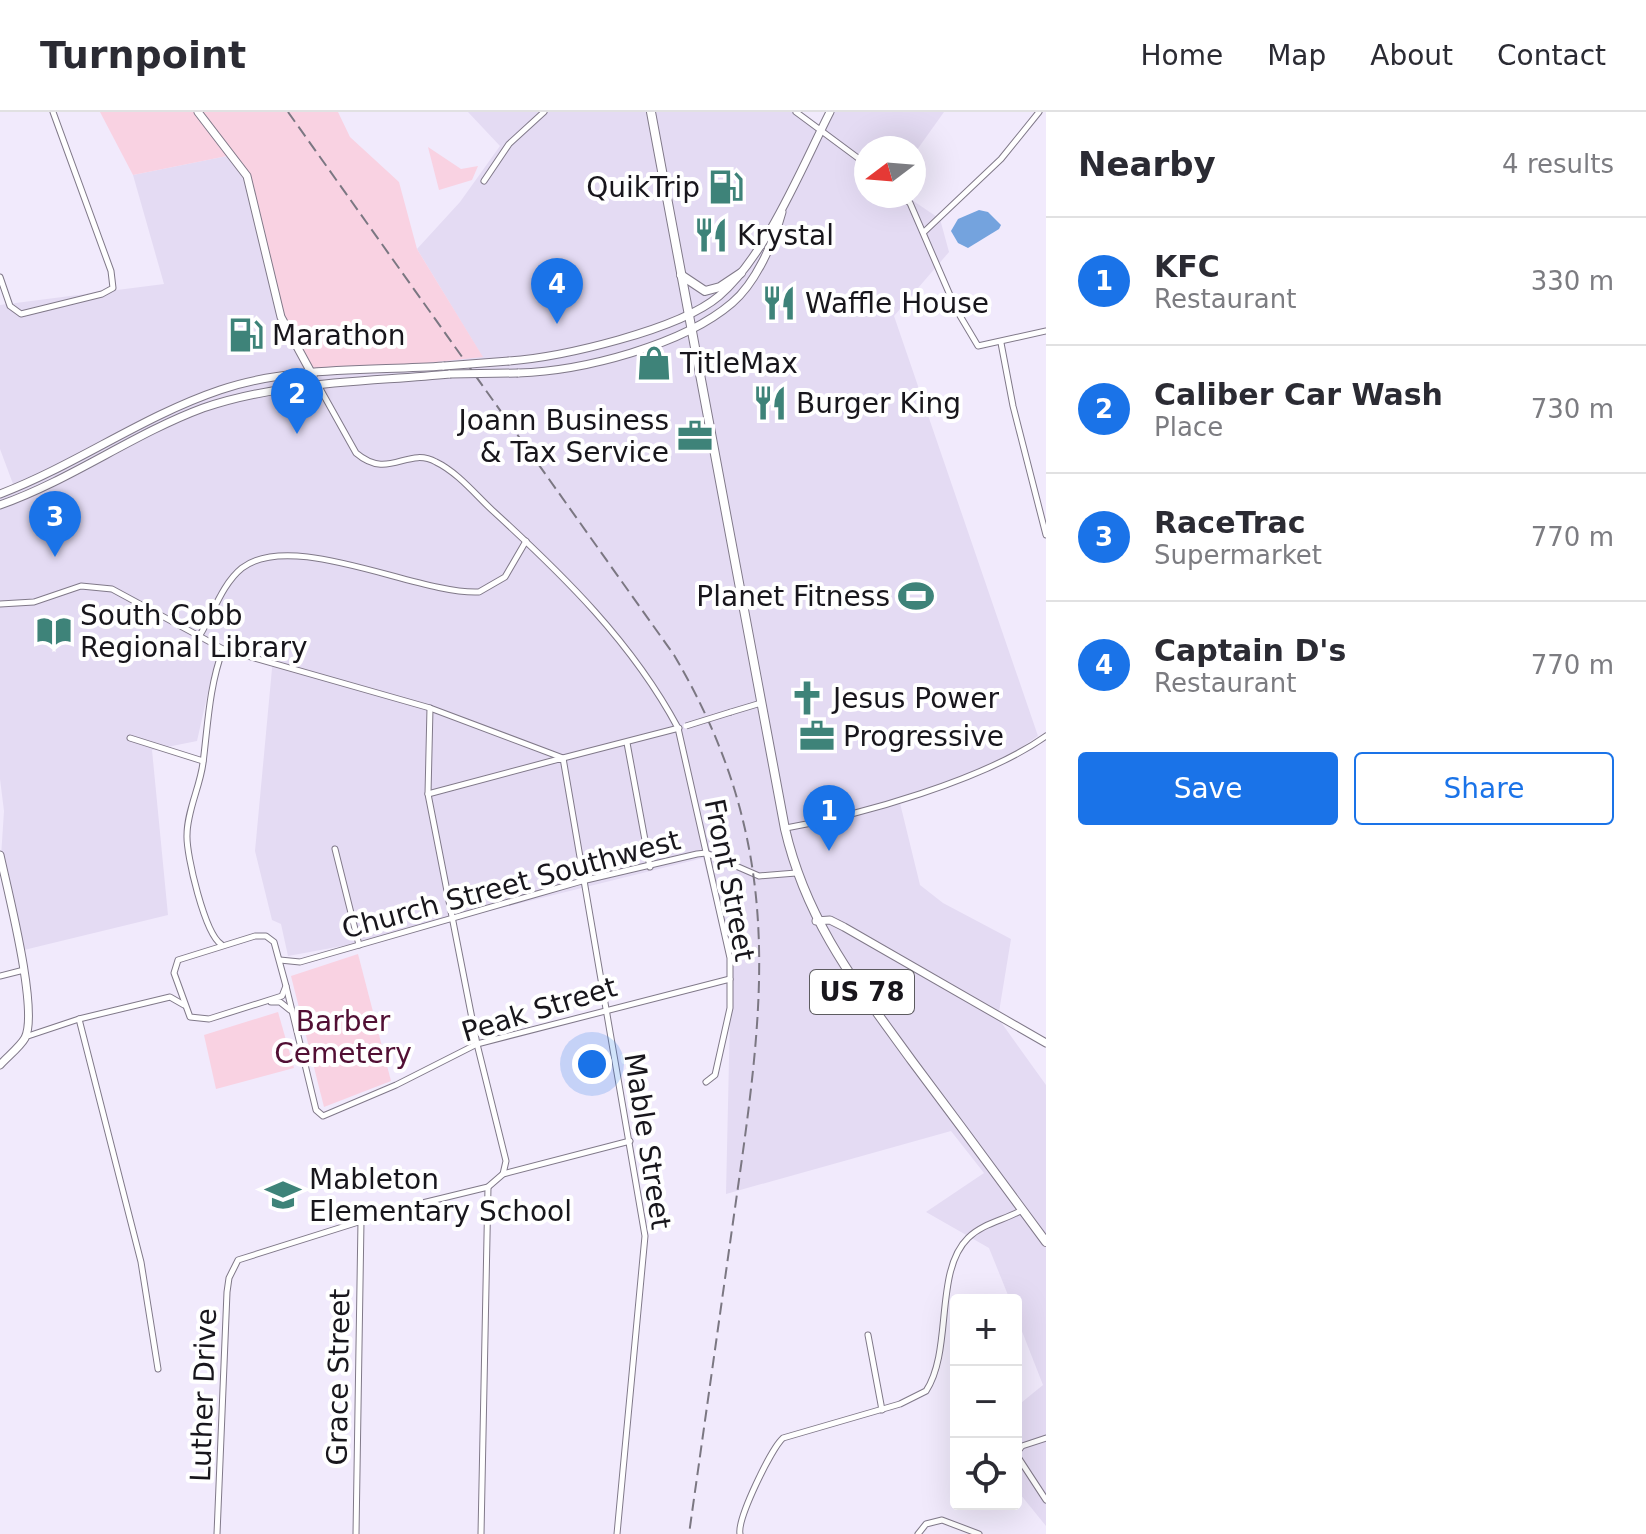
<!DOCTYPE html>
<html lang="en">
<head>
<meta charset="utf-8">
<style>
  :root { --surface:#fff; --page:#f7f7f7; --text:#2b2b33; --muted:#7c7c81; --line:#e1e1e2; --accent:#1a73e8 }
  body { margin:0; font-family:"DejaVu Sans",sans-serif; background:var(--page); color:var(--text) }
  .controls { position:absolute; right:24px; bottom:24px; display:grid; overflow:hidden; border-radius:8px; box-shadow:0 8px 32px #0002 }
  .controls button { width:72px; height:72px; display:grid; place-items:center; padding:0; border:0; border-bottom:2px solid var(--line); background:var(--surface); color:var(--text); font:40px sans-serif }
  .compass { position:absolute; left:854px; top:24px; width:72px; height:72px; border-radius:50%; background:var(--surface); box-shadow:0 8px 32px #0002; rotate:254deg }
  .you { position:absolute; left:592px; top:952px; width:28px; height:28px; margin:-20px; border:6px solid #fff; border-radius:50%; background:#1a73e8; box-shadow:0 0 0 12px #1a73e833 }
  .badge { display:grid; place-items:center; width:52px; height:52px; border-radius:50%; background:var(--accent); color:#fff; font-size:26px; font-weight:700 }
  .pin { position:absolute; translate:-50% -66px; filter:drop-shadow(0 2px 4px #0008) }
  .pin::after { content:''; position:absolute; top:42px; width:28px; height:24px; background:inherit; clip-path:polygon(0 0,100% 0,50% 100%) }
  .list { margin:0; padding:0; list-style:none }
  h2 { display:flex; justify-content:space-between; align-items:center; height:104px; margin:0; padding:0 32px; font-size:34px }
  h2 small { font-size:26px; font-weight:400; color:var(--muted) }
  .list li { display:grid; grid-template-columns:52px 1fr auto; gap:24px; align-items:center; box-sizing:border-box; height:128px; padding:0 32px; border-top:2px solid var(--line) }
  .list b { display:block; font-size:30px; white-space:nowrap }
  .list p { margin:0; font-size:26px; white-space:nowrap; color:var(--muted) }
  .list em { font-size:26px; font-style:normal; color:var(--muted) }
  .actions { display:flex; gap:16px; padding:24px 32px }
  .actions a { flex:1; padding:18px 0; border:2px solid var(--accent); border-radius:8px; text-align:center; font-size:28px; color:var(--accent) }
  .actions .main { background:var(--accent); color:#fff }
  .icon { flex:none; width:44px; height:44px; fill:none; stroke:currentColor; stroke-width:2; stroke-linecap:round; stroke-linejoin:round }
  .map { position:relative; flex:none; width:1046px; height:1422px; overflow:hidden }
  header { display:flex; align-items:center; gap:48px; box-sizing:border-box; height:112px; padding:0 40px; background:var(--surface); border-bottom:2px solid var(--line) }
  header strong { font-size:38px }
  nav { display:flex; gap:44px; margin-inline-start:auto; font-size:28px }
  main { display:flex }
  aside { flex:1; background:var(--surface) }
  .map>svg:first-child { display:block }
</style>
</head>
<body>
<header>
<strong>Turnpoint</strong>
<nav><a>Home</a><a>Map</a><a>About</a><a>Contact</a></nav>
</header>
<main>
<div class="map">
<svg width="1046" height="1422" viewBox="0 0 1046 1422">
  <rect width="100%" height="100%" fill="#f1eafc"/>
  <polygon fill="#e4dbf3" points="468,0 797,0 819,20 830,0 944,0 914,42 914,36 866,36 866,84 906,84 940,107 949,140 894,204 1038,624 994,654 899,687 920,773 943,791 1011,827 998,906 1046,973 1046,1414 1016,1377 1016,1295 1043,1273 1016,1204 1016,1188 1010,1188 989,1136 926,1100 984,1061 951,1019 726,1082 731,858 703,746 364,830 288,844 281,812 272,808 255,739 273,546 220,527 197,629 152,638 168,803 24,838 0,760 4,699 0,667 0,385 16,380 0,337 0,193 164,172 133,63 232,43 253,85 482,244 417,137 460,90 500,34"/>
  <g fill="#f9d2e2">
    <path d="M 100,0 L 338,0 L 350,25 L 399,70 L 417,137 L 483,245 L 313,263 C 278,213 270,147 253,88 C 249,73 239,57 232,43 L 133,63 Z"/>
    <polygon points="428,35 461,57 478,54 472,68 439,78"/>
    <polygon points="358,842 391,969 324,995 291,864"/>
    <polygon points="278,900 294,956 216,977 204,923"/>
  </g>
  <polygon fill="#74a3de" points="979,98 988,100 1001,113 999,117 968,136 958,131 951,119 958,107"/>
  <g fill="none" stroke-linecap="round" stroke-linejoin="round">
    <g stroke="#807989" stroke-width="7">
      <g id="minor">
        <polyline points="796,0 866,52"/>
        <polyline points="484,69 509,32 544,0"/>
        <polyline points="902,84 910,91 956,197 978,234 1046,219"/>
        <polyline points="924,120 1001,47 1039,0"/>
        <polyline points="0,165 10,194 21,202 102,182 113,176 111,159 53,0"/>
        <polyline points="1001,231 1013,294 1046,423"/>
        <path d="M 318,273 L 356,341 C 389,369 407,334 436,350 C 457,360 475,382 492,398 C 563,463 632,530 678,616 L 730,846 L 730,896 L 715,963 L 706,970"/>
        <polyline points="0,492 34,490 81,474 112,477 223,537 430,596 563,646 679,616"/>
        <path d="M 200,523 C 213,502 222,472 242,456 C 293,417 419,483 479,480 L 505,465 L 526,429"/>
        <polyline points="430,596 428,682 477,932 506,1049 503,1062"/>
        <polyline points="731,600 761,591"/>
        <polyline points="130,626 203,649"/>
        <polyline points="627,631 650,755"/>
        <polyline points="428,682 563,646 645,1124 617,1422"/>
        <path d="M 786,716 C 861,703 984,668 1046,624"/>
        <polyline points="335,737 359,833"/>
        <polygon points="255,824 266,824 274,830 286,874 282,884 209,907 190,905 174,861 178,848"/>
        <path d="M 221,832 C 205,822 186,743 187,723 C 187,699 200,675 203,651 C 208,612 209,575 223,537"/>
        <polyline points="280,848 300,850 582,769 697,742 706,741 759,764 796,761"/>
        <polyline points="0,864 24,858"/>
        <polyline points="286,874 316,998 323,1004 396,973 477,932 730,867"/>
        <polyline points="271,890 280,890 290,898"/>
        <polyline points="79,907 141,1150 158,1257"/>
        <polyline points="25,925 79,907 170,885 184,893"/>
        <polyline points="868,1223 882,1298"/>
        <polyline points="1046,1326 1022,1334 1016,1342 1046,1388"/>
        <polyline points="217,1422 227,1180 229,1166 238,1148 406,1095 488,1075 503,1062 630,1029"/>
        <polyline points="356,1422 361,1109"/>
        <polyline points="481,1422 488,1075"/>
        <path d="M 740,1422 C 737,1407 771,1337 783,1326 L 900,1292 L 926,1279 C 953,1238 934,1159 968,1126 C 983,1111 1005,1108 1022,1098"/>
        <polyline points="918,1422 926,1412 942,1408 979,1422"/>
      </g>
    </g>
    <g stroke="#807989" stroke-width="9">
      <g id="tertiary">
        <path d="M 0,743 C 7,776 39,899 25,926 C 20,935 7,945 0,953"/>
        <polyline points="816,809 830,808 844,815 1046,931"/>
      </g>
    </g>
    <g stroke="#807989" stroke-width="9">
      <g id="secondary">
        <polyline points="198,0 247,64 281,205 313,264"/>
        <path d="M 509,249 C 562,245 679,218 719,184 C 766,144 802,55 830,0"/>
        <path d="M 518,261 C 583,259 683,233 732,191 C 756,171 774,129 782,100"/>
        <path d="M 0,382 C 76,353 143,304 220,278 C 290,254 372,259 444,254"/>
        <path d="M 0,393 C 71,368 133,322 203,296 C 282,269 368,270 450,262"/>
      </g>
    </g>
    <g stroke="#807989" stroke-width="10">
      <g id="primary">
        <path d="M 651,0 L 785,717 C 807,811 857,873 912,949 C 957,1009 1002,1070 1046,1130"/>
        <polyline points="681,163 705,179 720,175 741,161"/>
      </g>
    </g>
    <use href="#minor" stroke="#fff" stroke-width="5"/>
    <use href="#tertiary" stroke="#fff" stroke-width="7"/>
    <use href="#secondary" stroke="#fff" stroke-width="7"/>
    <use href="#primary" stroke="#fff" stroke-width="8"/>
    <path stroke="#7b7782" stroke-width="2" stroke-dasharray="12 6" stroke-linecap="butt" d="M 288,0 L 674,543 C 789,738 764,892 734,1103 C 719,1209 704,1316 689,1422"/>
    <g stroke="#807989" stroke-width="7" stroke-linecap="butt">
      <polyline id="minor-bridge" points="686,614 731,600"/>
    </g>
    <g stroke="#807989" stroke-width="9" stroke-linecap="butt">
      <g id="secondary-bridge">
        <polyline points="444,254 509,249"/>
        <polyline points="450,262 518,261"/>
      </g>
    </g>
    <use href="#minor-bridge" stroke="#fff" stroke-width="5"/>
    <use href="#secondary-bridge" stroke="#fff" stroke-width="7"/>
  </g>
  <defs>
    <g id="fuel-bare" transform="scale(2.76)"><path d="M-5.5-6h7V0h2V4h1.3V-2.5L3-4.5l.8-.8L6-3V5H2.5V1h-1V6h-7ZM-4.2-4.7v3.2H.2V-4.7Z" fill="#3e8379" stroke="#fff" stroke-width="2.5" paint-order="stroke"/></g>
    <g id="restaurant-bare" transform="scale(2.76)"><path d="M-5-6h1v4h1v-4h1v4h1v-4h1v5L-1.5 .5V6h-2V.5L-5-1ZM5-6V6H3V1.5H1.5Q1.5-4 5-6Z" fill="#3e8379" stroke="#fff" stroke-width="2.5" paint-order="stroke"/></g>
    <g id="shop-bare" transform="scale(2.76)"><path d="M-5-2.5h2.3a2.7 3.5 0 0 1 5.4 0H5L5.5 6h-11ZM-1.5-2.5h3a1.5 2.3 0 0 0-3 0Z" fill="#3e8379" stroke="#fff" stroke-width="2.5" paint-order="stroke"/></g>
    <g id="office-bare" transform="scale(2.76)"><path d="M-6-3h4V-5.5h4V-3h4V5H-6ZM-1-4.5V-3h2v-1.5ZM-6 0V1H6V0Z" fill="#3e8379" stroke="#fff" stroke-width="2.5" paint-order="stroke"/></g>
    <g id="stadium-bare" transform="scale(2.76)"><path d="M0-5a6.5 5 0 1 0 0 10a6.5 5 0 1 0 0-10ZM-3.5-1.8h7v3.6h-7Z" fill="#3e8379" stroke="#fff" stroke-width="2.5" paint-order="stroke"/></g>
    <g id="library-bare" transform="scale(2.76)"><path d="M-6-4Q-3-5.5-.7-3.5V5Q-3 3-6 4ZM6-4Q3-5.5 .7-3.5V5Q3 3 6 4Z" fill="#3e8379" stroke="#fff" stroke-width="2.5" paint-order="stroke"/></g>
    <g id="church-bare" transform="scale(2.76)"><path d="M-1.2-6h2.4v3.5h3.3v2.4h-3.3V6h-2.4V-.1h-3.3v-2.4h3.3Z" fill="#3e8379" stroke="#fff" stroke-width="2.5" paint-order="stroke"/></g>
    <g id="school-bare" transform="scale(2.76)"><path d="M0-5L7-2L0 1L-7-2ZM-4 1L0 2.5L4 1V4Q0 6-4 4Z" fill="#3e8379" stroke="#fff" stroke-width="2.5" paint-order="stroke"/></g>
  </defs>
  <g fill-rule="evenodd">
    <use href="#fuel-bare" x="726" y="75"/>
    <use href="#restaurant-bare" x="711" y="123"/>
    <use href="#restaurant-bare" x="779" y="191"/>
    <use href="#fuel-bare" x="246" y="223"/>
    <use href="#shop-bare" x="654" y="251"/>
    <use href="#restaurant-bare" x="770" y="291"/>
    <use href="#office-bare" x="695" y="324"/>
    <use href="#stadium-bare" x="916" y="484"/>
    <use href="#library-bare" x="54" y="519"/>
    <use href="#church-bare" x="807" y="586"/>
    <use href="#office-bare" x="817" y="624"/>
    <use href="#school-bare" x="283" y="1083"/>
  </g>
  <g text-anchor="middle" stroke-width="8" stroke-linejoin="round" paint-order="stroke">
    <rect fill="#fff" stroke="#5d5c60" stroke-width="2" x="810" y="858" width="104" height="44" rx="6"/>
    <g font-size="26" font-weight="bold" fill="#18161c">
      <text x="862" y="889">US 78</text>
    </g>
    <g font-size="28" fill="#18161c" stroke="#fff" text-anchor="start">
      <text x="700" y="85" text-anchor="end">QuikTrip</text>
      <text x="737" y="133">Krystal</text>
      <text x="805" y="201">Waffle House</text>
      <text x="272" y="233">Marathon</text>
      <text x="680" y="261">TitleMax</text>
      <text x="796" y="301">Burger King</text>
      <text x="669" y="318" text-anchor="end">Joann Business<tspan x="669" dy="32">&amp; Tax Service</tspan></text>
      <text x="890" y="494" text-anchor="end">Planet Fitness</text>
      <text x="80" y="513">South Cobb<tspan x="80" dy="32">Regional Library</tspan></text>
      <text x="833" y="596">Jesus Power</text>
      <text x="843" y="634">Progressive</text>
      <text x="309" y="1077">Mableton<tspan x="309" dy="32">Elementary School</tspan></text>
    </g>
    <g font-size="28" fill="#18161c" stroke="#fff">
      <text transform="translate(730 768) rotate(79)" y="10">Front Street</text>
      <text transform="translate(511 772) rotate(-15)" y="10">Church Street Southwest</text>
      <text transform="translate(539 897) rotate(-17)" y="10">Peak Street</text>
      <text transform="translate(648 1029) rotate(81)" y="10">Mable Street</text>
      <text transform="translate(338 1265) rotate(-89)" y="10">Grace Street</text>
      <text transform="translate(203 1283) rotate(-88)" y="10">Luther Drive</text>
    </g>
    <g font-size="28" fill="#520f34" stroke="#fff">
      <text x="343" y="919">Barber<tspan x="343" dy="32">Cemetery</tspan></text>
    </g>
  </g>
</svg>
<div class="controls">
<button>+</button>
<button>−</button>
<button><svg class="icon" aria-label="locate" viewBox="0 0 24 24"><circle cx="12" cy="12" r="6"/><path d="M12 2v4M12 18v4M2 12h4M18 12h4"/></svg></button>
</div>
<svg class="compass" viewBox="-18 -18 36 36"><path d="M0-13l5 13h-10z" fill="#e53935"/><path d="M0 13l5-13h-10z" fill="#7c7c81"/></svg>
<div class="you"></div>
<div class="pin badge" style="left:829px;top:739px">1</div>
<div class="pin badge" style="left:297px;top:322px">2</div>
<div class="pin badge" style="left:55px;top:445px">3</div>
<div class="pin badge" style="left:557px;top:212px">4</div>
</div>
<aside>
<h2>Nearby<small>4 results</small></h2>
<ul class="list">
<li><span class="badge">1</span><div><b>KFC</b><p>Restaurant</p></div><em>330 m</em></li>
<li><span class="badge">2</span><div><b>Caliber Car Wash</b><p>Place</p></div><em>730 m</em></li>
<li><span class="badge">3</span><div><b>RaceTrac</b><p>Supermarket</p></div><em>770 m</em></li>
<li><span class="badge">4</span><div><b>Captain D's</b><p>Restaurant</p></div><em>770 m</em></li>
</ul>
<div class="actions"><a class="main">Save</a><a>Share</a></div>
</aside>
</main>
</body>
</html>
